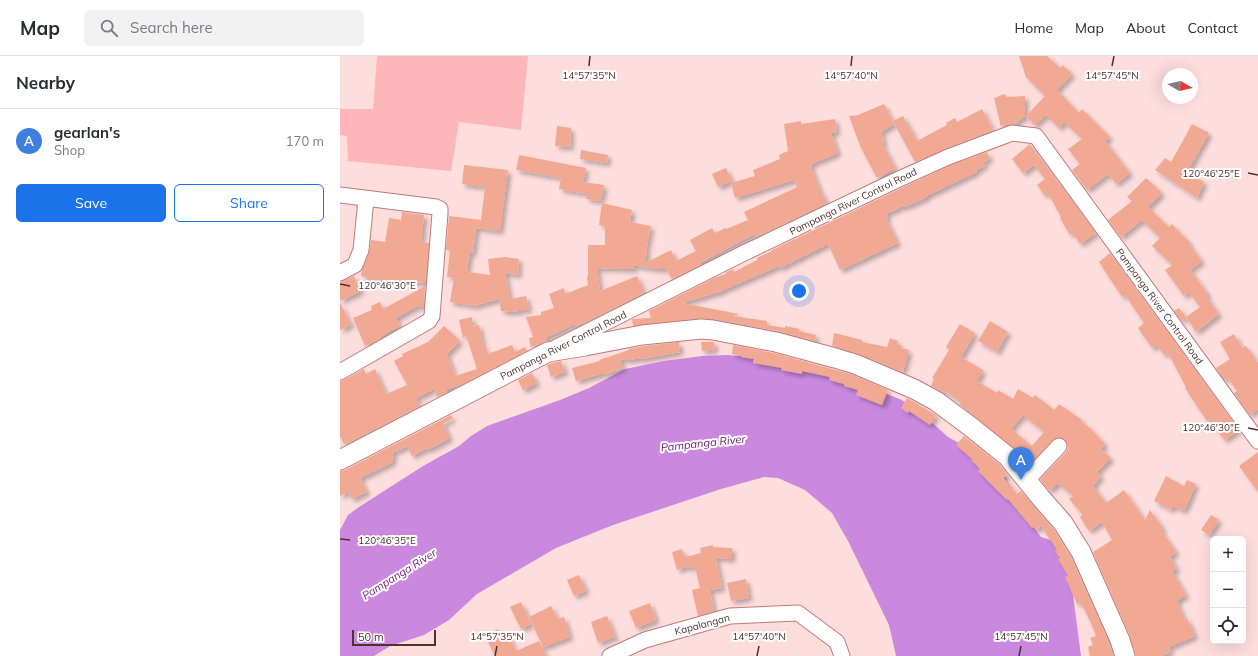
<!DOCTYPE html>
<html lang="en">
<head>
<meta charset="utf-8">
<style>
  :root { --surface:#fff; --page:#f2f2f3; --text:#2b2b33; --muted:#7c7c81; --line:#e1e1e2; --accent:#1a73e8 }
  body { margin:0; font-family:Mulish,sans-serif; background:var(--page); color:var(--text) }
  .controls { position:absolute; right:12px; bottom:12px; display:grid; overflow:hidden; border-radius:6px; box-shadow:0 4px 16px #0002 }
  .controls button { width:36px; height:36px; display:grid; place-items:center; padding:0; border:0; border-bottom:1px solid var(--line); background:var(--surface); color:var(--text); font:20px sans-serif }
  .compass { position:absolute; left:822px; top:12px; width:36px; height:36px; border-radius:50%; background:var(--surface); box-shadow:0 4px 16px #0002; rotate:99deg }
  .scale { position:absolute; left:12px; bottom:10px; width:84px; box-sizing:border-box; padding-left:4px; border:2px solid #503132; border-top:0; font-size:11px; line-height:14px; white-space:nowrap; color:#503132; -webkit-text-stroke:3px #fff; paint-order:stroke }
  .you { position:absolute; left:459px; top:235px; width:14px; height:14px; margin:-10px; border:3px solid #fff; border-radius:50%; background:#1a73e8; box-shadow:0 0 0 6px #1a73e833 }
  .badge { display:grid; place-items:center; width:26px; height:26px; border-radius:50%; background:var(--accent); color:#fff; font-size:13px; font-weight:700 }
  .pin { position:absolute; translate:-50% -33px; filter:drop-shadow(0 1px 2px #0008) }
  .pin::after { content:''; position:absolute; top:21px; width:14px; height:12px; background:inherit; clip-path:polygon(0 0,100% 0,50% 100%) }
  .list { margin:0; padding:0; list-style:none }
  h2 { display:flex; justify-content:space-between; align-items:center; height:52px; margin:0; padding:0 16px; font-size:17px }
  h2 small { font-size:13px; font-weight:400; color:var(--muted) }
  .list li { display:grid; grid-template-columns:26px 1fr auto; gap:12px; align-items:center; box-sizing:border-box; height:64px; padding:0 16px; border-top:1px solid var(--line) }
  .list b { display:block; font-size:15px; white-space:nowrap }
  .list p { margin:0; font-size:13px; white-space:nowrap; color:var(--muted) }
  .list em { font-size:13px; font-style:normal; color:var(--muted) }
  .actions { display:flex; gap:8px; padding:12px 16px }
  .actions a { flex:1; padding:9px 0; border:1px solid var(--accent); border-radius:6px; text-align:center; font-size:14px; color:var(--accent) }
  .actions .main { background:var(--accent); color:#fff }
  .icon { flex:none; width:22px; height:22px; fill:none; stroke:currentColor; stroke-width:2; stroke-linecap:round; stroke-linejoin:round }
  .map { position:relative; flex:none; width:918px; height:600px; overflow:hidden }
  header { display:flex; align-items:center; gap:24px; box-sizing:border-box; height:56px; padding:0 20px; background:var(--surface); border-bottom:1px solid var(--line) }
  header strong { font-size:19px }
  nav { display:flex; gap:22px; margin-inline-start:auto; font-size:14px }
  .search { width:280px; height:36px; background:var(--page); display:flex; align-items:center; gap:10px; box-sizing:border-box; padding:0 14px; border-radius:6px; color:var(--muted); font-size:15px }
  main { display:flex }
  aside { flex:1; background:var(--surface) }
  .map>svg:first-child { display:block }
</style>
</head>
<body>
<header>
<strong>Map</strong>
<div class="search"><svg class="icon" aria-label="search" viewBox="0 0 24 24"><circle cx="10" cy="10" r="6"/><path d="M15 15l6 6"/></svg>Search here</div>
<nav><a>Home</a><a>Map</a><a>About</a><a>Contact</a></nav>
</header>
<main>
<aside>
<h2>Nearby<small></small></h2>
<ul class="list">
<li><span class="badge" style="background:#3f7fe0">A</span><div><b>gearlan's</b><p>Shop</p></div><em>170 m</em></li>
</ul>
<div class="actions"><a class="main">Save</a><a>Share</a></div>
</aside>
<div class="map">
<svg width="918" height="600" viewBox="0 0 918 600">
  <defs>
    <filter id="shadow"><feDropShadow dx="3.5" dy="3.5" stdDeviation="2" flood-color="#0004"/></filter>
  </defs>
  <rect width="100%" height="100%" fill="#fedddd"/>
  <polygon fill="#fdb7b8" points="37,0 188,0 181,74 119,66 111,115 8,105 7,80 0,79 0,53 33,53"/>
  <polygon fill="#ca89df" points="387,299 433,303 534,333 562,344 597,371 608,381 637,397 666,422 668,427 669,438 701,481 714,485 718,487 732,531 741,600 556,600 549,569 508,485 492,457 465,434 438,422 424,421 381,433 273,469 216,492 137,538 109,564 84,579 50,590 34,600 0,600 0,474 8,459 19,451 83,410 119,390 131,380 147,370 220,344 249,332 285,313 324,305 362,300"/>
  <g fill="#f1a993" fill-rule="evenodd" filter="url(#shadow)">
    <polygon points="679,0 707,0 720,12 723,9 732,18 717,34 739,57 742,53 770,81 765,85 790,117 776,128 768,118 747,134 732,114 740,108 728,93 742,83 724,66 719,72 706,59 695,69 686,60 705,40 686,21"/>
    <polygon points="664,38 667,41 685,40 685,60 675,68 666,69 666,68 661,71 654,42"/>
    <polygon points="544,48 554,68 541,76 544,86 542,87 555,112 537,122 521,92 509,60 518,59"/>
    <polygon points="642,53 653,74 605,93 575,106 553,65 563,60 577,85 607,69 606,67 615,62 617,66"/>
    <polygon points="495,63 497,76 491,77 498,97 471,108 472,111 471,111 481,137 482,137 487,147 417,181 414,178 360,207 361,209 332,223 326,213 316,213 293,209 295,213 257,212 260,235 297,220 304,237 249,265 236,270 235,268 207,281 207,285 191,291 189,282 193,281 186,261 201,259 201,256 214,252 209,238 224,232 225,238 248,229 247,221 248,221 248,189 265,189 265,170 259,169 262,147 292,154 290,166 311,170 306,195 307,196 305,207 331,194 336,205 356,195 350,184 372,172 375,177 385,172 386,173 408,164 404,156 457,131 454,124 395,142 391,127 415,120 413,114 440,103 439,99 448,95 444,68 461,65 461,68"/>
    <polygon points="852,68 869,77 847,116 864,126 857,142 815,114 825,102 831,106"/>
    <polygon points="217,70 231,72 230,91 215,90"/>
    <polygon points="690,88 756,177 740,188 733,177 730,179 720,162 721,161 708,137 705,140 697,129 705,123 694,109 683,117 672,103"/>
    <polygon points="241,94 268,99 267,107 240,103"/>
    <polygon points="647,96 650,103 643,106 645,110 636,114 637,116 586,140 587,141 577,146 564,151 563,150 546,158 548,162 546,163 558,187 500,214 488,188 440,212 439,210 379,236 342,247 399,258 393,260 427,265 427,269 445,272 445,270 460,273 459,275 476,279 475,285 438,275 374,263 360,262 293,270 292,263 311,262 309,255 376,221 386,218 385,217 393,213 394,216 417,204 417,202 432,195 432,194 568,129 611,109"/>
    <polygon points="179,99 246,112 243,126 264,129 261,145 246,143 247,138 219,133 221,122 176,114"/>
    <polygon points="124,109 168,114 160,175 136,172 133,197 130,196 127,216 150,219 148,203 165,201 179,203 178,219 165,217 170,243 186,240 189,253 172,256 161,255 159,243 134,250 110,246 114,222 107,221 110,194 106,194 109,160 141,164 145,131 122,128"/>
    <polygon points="386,112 392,125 378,131 372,118"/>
    <polygon points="806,122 822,137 808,151 829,171 832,168 850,187 849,188 862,205 850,214 868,238 866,240 879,258 856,276 846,261 860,251 849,236 844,240 825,214 832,209 812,190 820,182 802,164 781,181 768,164 792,145 787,141"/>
    <polygon points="62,156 84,159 81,186 89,187 86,227 42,224 42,225 21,220 22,214 29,197 31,184 45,186 49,162 61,164"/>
    <polygon points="770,197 899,374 884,384 870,363 867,365 845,332 846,331 828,297 824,299 817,289 812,292 798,272 804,267 785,239 782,241 759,206"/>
    <polygon points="14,220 21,235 0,245 0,226"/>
    <polygon points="85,230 84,251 77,250 56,262 60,270 40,280 41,282 38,284 25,290 13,262 32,254 31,250 40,246 43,253"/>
    <polygon points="0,246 11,269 0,274"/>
    <polygon points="839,252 846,261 842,265 834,255"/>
    <polygon points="132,261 132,270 139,269 144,293 146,292 148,298 172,289 175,296 185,291 187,295 121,329 106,333 107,336 97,341 94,333 76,342 80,350 8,387 7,386 4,388 0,380 0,325 4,324 24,313 26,318 35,313 46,338 67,329 54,305 63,300 62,298 88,286 104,270 120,285 107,298 115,320 137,313 126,279 123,282 119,264"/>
    <polygon points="650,265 668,276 657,296 638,285"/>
    <path d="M 620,268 L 635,277 L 621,301 L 643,314 L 637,325 L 657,337 L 658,334 L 673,343 L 678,333 L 693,342 L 695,339 L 714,354 L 719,348 L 742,364 L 741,365 L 750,372 L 765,388 L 761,393 L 771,402 L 757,416 L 761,420 L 753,430 L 766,447 L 784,434 L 805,464 L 810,454 L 823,472 L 821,474 L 836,496 L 830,501 L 837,513 L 832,515 L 846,539 L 837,545 L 844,564 L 847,562 L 855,580 L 829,591 L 831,596 L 821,600 L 796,600 L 790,580 L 753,496 L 772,484 L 762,466 L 749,475 L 740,461 L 743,459 L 729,443 L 733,440 L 718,427 L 709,435 L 700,423 L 726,396 L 728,392 L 727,387 L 725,384 L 721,381 L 716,382 L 713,384 L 689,409 L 674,392 L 619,348 L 621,346 L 604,335 L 603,336 L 591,330 L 594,323 L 592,322 L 609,294 L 606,291 ZM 683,359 L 704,376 L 692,390 L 671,373 Z"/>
    <polygon points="494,277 522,284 522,286 547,291 550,282 558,285 557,288 562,290 561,292 569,294 563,316 519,298 492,290"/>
    <polygon points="894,278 902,292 906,290 918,307 918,353 910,359 894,337 897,335 888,322 884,324 876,312 890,303 880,286"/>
    <polygon points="339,286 340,296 302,303 302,302 288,304 280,303 283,312 264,319 264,317 236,325 232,312 260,305 259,304 289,294 288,293 304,290"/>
    <polygon points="361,286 374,286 375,294 362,295"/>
    <polygon points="393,289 434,297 492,313 511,318 548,334 542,349 516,339 518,334 504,330 504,328 489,324 490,321 462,315 462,318 441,314 442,312 413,307 414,303 401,301 401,300 392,298"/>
    <polygon points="221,305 225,316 211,321 207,309 212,307"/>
    <polygon points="192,317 197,327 183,334 178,324"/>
    <polygon points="567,342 596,359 590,369 569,355 568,357 561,352"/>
    <polygon points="111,359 113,362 103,368 110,382 87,394 87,392 72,400 67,390 52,397 54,402 52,404 53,406 20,422 27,436 12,443 8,436 0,440 0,415 5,414"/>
    <polygon points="624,380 659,408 667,418 664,422 677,438 681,435 714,474 731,501 764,575 773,600 750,600 748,591 753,589 750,582 756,580 751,567 741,547 737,548 725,521 728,520 718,503 720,502 715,495 717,494 701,470 696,474 694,471 692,472 668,443 667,444 638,415 640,413 631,404 632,403 616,389"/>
    <polygon points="918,396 918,436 899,410"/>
    <polygon points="826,420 844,430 847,424 856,428 844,455 833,450 831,454 814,445"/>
    <polygon points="871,459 879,464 869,479 861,474"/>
    <polygon points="373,489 373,491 392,492 392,503 376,502 382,532 370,534 374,555 358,560 352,534 360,532 355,511 349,512 349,510 337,514 332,496 342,493 345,501 361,497 360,492"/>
    <polygon points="239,519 246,535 234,540 227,524"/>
    <polygon points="406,523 409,542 391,545 387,527"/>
    <polygon points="181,546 191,568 181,573 170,551"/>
    <polygon points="310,547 316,564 296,572 289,555"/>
    <polygon points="211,550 218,563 224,561 230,581 203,591 189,561"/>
    <polygon points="267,560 275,581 258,587 251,566"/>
    <polygon points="158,573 163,582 168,579 176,595 199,585 206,600 155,600 145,580"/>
  </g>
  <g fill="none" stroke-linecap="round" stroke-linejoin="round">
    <g stroke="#c1797b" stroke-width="17">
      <g id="minor">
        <polyline points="0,139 96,151 100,153 100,157 92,260 89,265 0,316"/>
        <polyline points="0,217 15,209 21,194 26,143"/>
        <polyline points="217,291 404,197 557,124 608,101 672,77 696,80 918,385"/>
        <polyline points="686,425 719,390"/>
        <polyline points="270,600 305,584 390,560 458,557 497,586 502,600"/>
      </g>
    </g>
    <g stroke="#c1797b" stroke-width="21">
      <polyline id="major" points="0,404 208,296 245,290 302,279 361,273 373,274 436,286 495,302 515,308 574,333 596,345 631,371 667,400 701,442 723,467 741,496 780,584 785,600"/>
    </g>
    <use href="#minor" stroke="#fff" stroke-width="15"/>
    <use href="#major" stroke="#fff" stroke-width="19"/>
  </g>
  <path fill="none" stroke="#503132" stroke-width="1.5" d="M 249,10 L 250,0M 511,10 L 512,0M 772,10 L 774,0M 908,117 L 918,119M 0,228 L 10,230M 908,372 L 918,374M 0,483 L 10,484M 155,600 L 157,590M 417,600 L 419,590M 679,600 L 681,590"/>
  <g text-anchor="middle" stroke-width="4" stroke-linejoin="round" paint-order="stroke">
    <g font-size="10" fill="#503132" stroke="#fff">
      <text transform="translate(513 145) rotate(-26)" y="4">Pampanga River Control Road</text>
      <text transform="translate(820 250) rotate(54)" y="4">Pampanga River Control Road</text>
      <text transform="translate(223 289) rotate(-27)" y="4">Pampanga River Control Road</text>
      <text transform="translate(362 568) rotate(-15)" y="4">Kapalangan</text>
    </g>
    <g font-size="11" font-style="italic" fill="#6d1c84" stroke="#fff">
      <text transform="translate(363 387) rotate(-6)" y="4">Pampanga River</text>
      <text transform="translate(59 518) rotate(-32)" y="4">Pampanga River</text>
    </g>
  </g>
  <g font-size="10" text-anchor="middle" fill="#503132" stroke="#fff" stroke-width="4" stroke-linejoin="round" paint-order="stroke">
    <text x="249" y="23">14°57'35"N</text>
    <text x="511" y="23">14°57'40"N</text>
    <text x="772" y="23">14°57'45"N</text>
    <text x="871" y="121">120°46'25"E</text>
    <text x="47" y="233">120°46'30"E</text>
    <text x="871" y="375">120°46'30"E</text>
    <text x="47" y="488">120°46'35"E</text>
    <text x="157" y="584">14°57'35"N</text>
    <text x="419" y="584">14°57'40"N</text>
    <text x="681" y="584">14°57'45"N</text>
  </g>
</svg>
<div class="controls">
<button>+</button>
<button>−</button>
<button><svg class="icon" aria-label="locate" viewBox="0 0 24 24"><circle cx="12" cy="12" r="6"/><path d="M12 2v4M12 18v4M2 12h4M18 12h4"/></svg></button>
</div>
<svg class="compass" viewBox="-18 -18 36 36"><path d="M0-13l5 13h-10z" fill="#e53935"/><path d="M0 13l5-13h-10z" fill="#7c7c81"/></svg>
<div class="scale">50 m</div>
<div class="you"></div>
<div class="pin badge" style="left:681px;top:424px;background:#3f7fe0">A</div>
</div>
</main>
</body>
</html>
